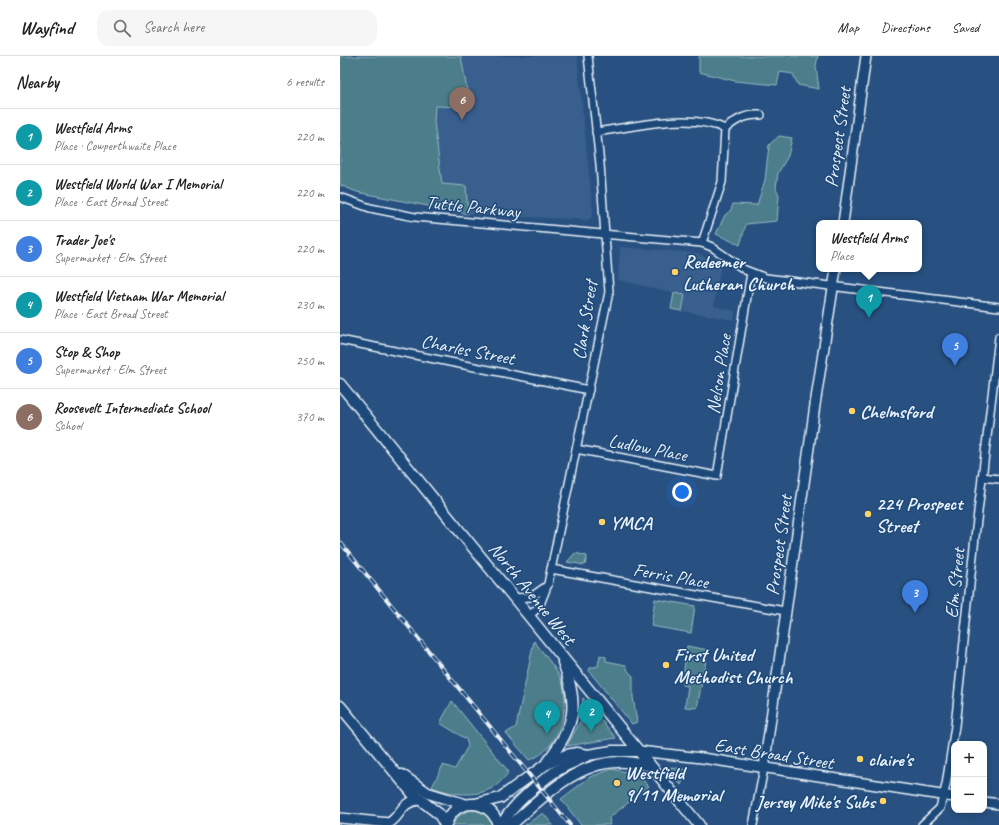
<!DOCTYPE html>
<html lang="en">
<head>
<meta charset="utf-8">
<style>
  :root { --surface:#fff; --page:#f6f6f6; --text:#222; --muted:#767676; --line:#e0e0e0; --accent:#7c3aed }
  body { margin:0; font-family:Caveat,sans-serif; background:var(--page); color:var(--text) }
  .controls { position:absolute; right:12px; bottom:12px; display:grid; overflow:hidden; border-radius:8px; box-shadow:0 2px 6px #0003 }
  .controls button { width:36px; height:36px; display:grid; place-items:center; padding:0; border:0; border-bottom:1px solid var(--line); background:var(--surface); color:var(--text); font:20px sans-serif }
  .you { position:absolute; left:342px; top:436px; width:14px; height:14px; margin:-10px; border:3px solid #fff; border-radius:50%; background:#1a73e8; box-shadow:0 0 0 6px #1a73e833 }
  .badge { display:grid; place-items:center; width:26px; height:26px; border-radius:50%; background:var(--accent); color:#fff; font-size:13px; font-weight:700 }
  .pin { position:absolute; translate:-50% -33px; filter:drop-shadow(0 1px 2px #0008) }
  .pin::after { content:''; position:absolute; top:21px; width:14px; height:12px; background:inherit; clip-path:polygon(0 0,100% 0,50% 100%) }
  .popup { position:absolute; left:476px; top:164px; width:106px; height:52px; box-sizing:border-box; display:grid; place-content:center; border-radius:8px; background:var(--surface); filter:drop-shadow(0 1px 3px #0005); font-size:13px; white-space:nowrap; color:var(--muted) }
  .popup b { font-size:15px; color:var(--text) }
  .popup::after { content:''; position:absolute; left:50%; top:100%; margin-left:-8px; border:8px solid transparent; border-top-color:var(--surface) }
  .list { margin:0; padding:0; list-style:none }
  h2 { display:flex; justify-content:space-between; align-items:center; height:52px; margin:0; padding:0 16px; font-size:17px }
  h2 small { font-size:13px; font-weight:400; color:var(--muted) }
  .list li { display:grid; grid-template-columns:26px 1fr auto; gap:12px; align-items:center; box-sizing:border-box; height:56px; padding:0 16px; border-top:1px solid var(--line) }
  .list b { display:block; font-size:15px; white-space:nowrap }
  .list p { margin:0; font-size:13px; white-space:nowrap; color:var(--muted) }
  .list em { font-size:13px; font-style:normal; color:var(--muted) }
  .icon { flex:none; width:22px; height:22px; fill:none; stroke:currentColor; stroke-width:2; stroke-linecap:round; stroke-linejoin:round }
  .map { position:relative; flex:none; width:659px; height:769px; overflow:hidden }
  header { display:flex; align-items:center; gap:24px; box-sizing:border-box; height:56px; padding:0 20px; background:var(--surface); border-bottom:1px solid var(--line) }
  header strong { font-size:19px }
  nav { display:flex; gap:22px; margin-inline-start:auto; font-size:14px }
  .search { width:280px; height:36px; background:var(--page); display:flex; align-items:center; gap:10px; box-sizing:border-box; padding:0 14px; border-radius:12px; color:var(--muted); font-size:15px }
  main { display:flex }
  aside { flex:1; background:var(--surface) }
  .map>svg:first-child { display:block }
</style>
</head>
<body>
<header>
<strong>Wayfind</strong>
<div class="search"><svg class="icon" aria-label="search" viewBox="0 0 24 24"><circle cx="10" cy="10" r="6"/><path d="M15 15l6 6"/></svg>Search here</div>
<nav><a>Map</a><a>Directions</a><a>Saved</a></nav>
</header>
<main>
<aside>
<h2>Nearby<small>6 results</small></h2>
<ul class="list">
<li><span class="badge" style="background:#0f9aa8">1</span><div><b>Westfield Arms</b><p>Place · Cowperthwaite Place</p></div><em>220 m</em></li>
<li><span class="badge" style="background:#0f9aa8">2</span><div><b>Westfield World War I Memorial</b><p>Place · East Broad Street</p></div><em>220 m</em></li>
<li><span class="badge" style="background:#3f7fe0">3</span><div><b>Trader Joe's</b><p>Supermarket · Elm Street</p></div><em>220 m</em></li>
<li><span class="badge" style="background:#0f9aa8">4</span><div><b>Westfield Vietnam War Memorial</b><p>Place · East Broad Street</p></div><em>230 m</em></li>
<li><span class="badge" style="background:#3f7fe0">5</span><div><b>Stop &amp; Shop</b><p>Supermarket · Elm Street</p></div><em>250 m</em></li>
<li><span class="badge" style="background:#8d6e63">6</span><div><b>Roosevelt Intermediate School</b><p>School</p></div><em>370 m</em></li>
</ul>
</aside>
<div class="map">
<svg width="659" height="769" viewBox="0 0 659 769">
  <rect width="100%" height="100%" fill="#285181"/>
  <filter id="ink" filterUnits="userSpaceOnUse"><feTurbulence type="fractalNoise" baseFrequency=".025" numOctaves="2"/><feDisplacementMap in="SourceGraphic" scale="8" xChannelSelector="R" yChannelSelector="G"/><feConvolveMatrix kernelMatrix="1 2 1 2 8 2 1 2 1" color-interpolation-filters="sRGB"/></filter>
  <g filter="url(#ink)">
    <g fill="#385e8d">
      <polygon points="0,0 237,0 253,156 251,162 247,164 128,158 17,136 0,129"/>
      <polygon points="280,191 358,197 381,209 374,250 395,255 394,264 331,253 334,237 278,224"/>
    </g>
    <g fill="#4b7e8a" stroke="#9ab8c1">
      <polygon points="0,0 121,0 130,51 95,50 94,66 102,128 126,130 128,158 17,136 0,129"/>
      <polygon points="359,0 478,0 476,10 479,33 458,29 453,18 440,16 437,29 395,25 359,16"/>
      <polygon points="439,80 452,82 448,100 438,117 436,132 439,139 437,165 406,168 400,189 376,178 385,159 391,154 393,148 417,149 425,124 429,89"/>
      <polygon points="334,237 345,239 342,255 331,253"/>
      <polygon points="235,497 247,500 245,509 227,506"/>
      <polygon points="315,543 355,550 351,577 311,570"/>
      <path d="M 194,585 C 203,597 214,609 221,623 C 232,650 219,695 189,704 L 166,677 L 176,671 Z"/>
      <polygon points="347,590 368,594 357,652 345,651 348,630 342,629"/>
      <polygon points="260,599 266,601 266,605 286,609 288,615 293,620 293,641 297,666 292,668 249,615 250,612 258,610"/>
      <polygon points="243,642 276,682 227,690 241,664"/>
      <path d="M 112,645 L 168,715 C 167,720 163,723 159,727 C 142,743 112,739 92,731 L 103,709 L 115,713 L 128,690 L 126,683 L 100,667 Z"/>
      <polygon points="331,711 347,714 341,729 329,716"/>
      <polygon points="272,713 296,718 309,730 269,762 270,769 241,769 221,743 250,721"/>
      <path d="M 133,754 C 142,755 150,759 153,769 L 113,769 C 117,759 123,756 133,754 Z"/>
      <polygon points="203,757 213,769 185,769"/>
    </g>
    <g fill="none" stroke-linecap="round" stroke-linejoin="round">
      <g stroke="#e8f1f8" stroke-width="10">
        <g id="minor">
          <path d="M 385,73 C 397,63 406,58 421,59"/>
          <path d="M 256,76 C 294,71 350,56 385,73 L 382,126 L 362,187"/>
          <polyline points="0,141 30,152 75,161 362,187 372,191 405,214 426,222 659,251"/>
          <polyline points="0,284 249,334"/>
          <polyline points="236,393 377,420 411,217"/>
          <polyline points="642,421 659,423"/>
          <polyline points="211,513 445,555"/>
          <polyline points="175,542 191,541 208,529"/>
          <polyline points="189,560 199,551 208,528 269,236 260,108 248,0"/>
          <polyline points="413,769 424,712"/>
          <polyline points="582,769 600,752 606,729 615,670 635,481 659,281"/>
        </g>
      </g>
      <g stroke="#e8f1f8" stroke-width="12">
        <g id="tertiary">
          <polyline points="503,167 526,0"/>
          <polyline points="299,695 362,702 614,741"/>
          <polyline points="424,712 475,349 496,213"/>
          <polyline points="644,746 659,748"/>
          <path d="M 0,762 L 49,767 C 62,759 60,746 79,744"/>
        </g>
      </g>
      <g stroke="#e8f1f8" stroke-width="13">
        <g id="secondary">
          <polyline points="0,328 359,769"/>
          <polyline points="0,650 73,738 99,758 105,769"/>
          <path d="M 207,706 C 236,669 239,649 223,606"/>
          <polyline points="62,719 88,737 124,748"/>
          <polyline points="135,748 160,742 205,709 226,699 237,697 248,699 272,695 299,695"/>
          <path d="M 106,769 C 113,741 151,741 158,769"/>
          <path d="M 162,769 C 169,751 206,720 223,711 C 231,707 240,704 248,699"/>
          <path d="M 171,769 C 201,743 235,707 277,706 C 288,705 299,708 310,710"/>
        </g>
      </g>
      <use href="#minor" stroke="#1f4a7a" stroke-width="7"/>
      <use href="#tertiary" stroke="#1f4a7a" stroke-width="9"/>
      <use href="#secondary" stroke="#1f4a7a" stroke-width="10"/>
      <g stroke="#e8f1f8" stroke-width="4">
        <polyline id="rail" points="0,486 230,769"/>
      </g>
      <use href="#rail" stroke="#1f4a7a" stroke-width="2.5" stroke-dasharray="8" stroke-linecap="butt"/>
    </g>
  </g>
  <g fill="#ffd166" stroke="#1f4a7a" stroke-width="1.5">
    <circle cx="335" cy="216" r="4"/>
    <circle cx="512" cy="355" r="4"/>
    <circle cx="528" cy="458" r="4"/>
    <circle cx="262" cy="466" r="4"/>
    <circle cx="326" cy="609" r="4"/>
    <circle cx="520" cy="703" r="4"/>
    <circle cx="277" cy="727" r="4"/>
    <circle cx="543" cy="745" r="4"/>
  </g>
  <g text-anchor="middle" stroke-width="3" stroke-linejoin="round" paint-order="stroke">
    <g font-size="19" fill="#e8f1f8" stroke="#1f4a7a">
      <text transform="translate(497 81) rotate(-82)" y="7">Prospect Street</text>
      <text transform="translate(133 150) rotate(6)" y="7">Tuttle Parkway</text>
      <text transform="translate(244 264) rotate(-81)" y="7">Clark Street</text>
      <text transform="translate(128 293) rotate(11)" y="7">Charles Street</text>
      <text transform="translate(378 318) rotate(-81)" y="7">Nelson Place</text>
      <text transform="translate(308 391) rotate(11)" y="7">Ludlow Place</text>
      <text transform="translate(438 489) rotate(-82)" y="7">Prospect Street</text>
      <text transform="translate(331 519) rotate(10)" y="7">Ferris Place</text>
      <text transform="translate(614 527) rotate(-84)" y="7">Elm Street</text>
      <text transform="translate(193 537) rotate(51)" y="7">North Avenue West</text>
      <text transform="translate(434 697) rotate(9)" y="7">East Broad Street</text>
    </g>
    <g font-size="19" font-weight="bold" fill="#e8f1f8" stroke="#1f4a7a" text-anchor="start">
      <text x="343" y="212">Redeemer<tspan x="343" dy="22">Lutheran Church</tspan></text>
      <text x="520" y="362">Chelmsford</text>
      <text x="536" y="454">224 Prospect<tspan x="536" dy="22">Street</tspan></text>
      <text x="270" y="473">YMCA</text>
      <text x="334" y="605">First United<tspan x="334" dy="22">Methodist Church</tspan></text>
      <text x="528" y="710">claire's</text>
      <text x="285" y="723">Westfield<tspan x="285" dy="22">9/11 Memorial</tspan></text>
      <text x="535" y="752" text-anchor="end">Jersey Mike's Subs</text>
    </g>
  </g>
</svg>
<div class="controls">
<button>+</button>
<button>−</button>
</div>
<div class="you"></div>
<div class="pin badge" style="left:529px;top:262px;background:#0f9aa8">1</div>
<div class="popup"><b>Westfield Arms</b>Place</div>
<div class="pin badge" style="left:251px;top:676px;background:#0f9aa8">2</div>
<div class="pin badge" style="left:575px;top:557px;background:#3f7fe0">3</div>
<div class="pin badge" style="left:207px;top:678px;background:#0f9aa8">4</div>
<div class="pin badge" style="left:615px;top:310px;background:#3f7fe0">5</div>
<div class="pin badge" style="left:122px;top:64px;background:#8d6e63">6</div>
</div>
</main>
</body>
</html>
